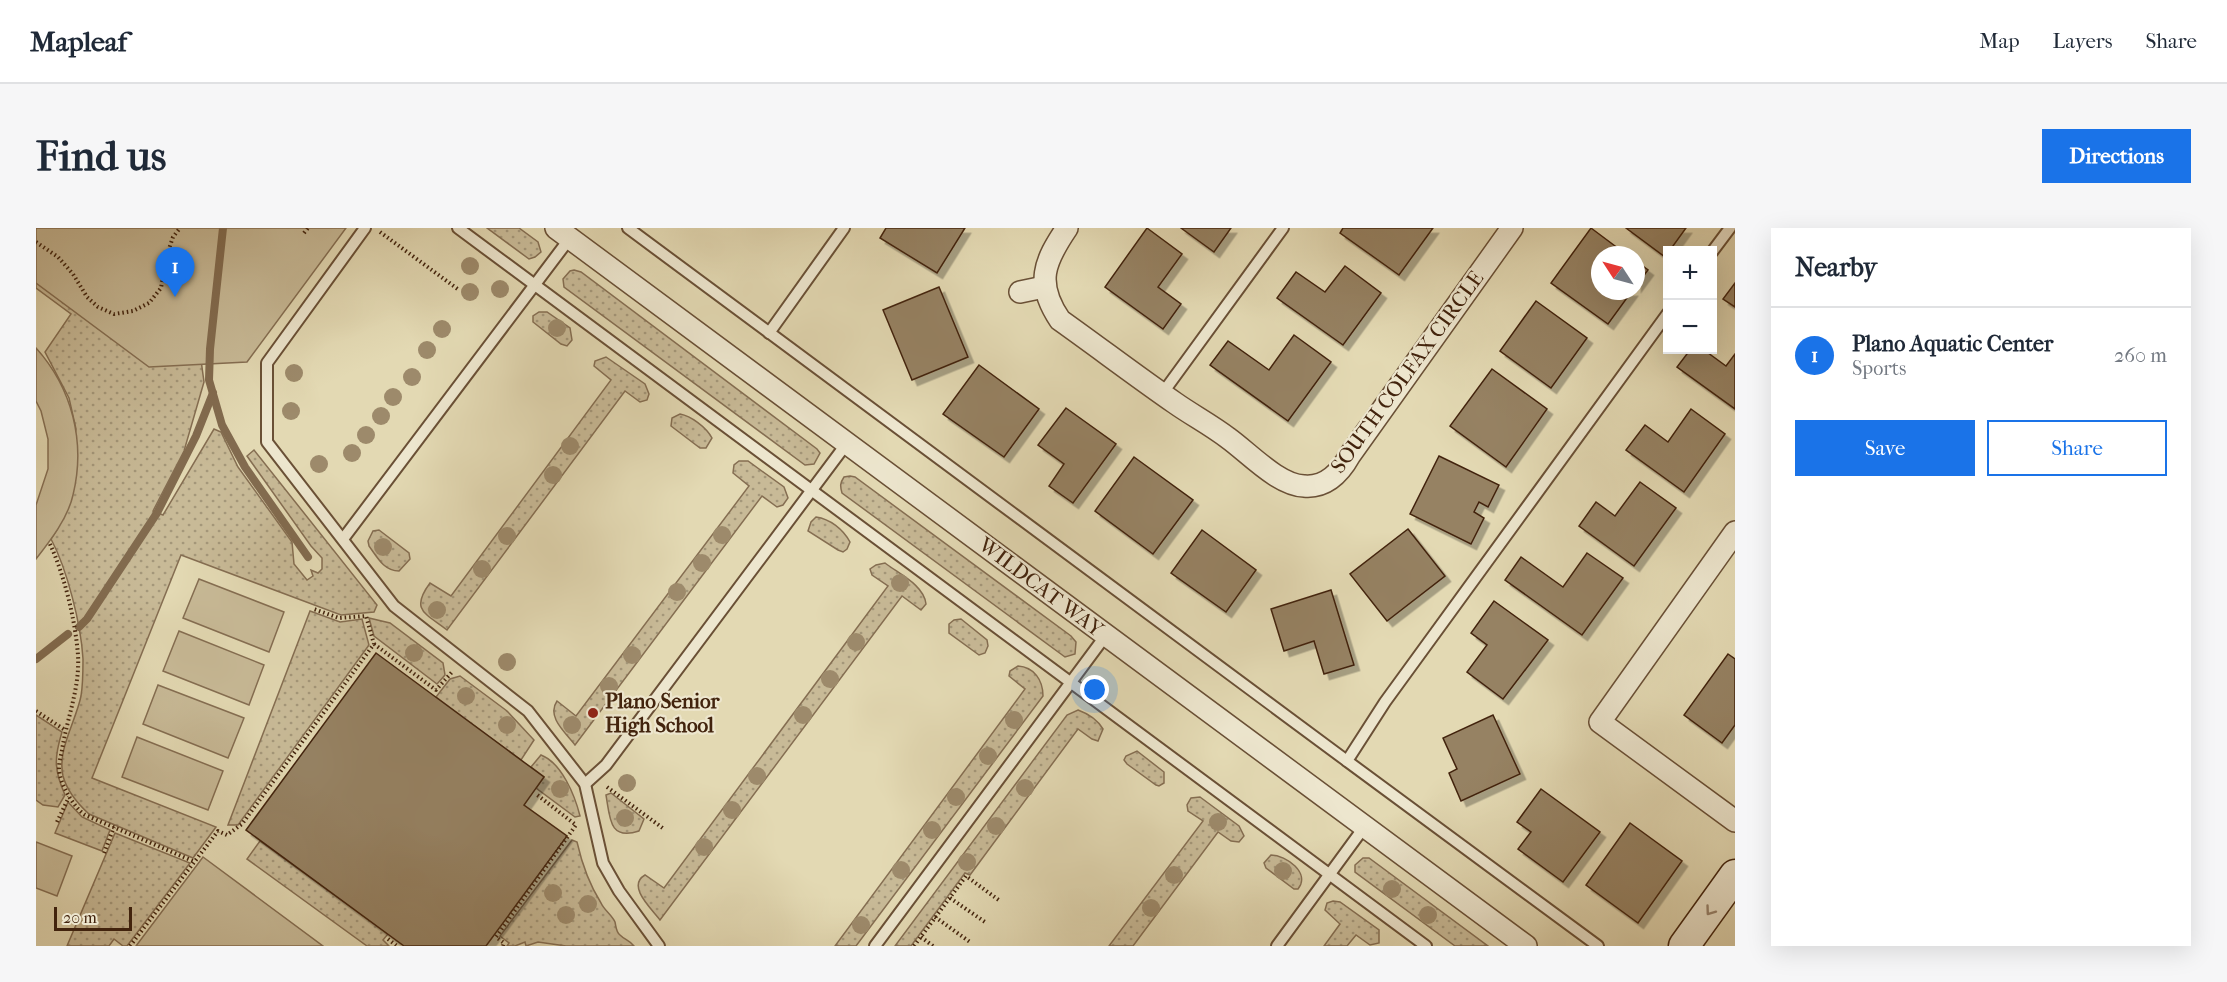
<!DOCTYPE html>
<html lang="en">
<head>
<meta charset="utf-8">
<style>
  :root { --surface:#fff; --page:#f6f6f7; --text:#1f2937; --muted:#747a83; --line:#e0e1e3; --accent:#1a73e8 }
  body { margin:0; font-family:"IM FELL French Canon",serif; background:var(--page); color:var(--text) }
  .controls { position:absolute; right:18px; top:18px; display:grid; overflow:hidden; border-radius:0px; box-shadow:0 6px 24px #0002 }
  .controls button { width:54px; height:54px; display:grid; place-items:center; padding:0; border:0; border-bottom:2px solid var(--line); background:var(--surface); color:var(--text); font:30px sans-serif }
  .compass { position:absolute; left:1555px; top:18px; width:54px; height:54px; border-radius:50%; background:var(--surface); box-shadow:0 6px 24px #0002; rotate:306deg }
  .scale { position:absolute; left:18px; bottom:15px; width:78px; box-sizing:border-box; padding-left:6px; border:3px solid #42230d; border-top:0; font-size:16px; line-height:21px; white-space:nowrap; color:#42230d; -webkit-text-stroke:4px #ede6ce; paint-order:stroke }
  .you { position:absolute; left:1059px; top:462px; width:21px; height:21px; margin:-15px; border:4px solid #fff; border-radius:50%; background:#1a73e8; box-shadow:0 0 0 9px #1a73e833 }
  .badge { display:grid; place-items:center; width:39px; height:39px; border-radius:50%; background:var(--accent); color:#fff; font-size:20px; font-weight:700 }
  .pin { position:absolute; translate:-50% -50px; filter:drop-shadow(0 2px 3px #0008) }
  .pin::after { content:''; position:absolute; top:32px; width:21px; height:18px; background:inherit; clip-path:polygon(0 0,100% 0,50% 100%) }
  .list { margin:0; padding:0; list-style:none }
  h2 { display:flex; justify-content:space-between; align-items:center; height:78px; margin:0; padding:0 24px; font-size:26px }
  h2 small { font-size:20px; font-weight:400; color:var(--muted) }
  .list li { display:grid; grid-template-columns:39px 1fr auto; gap:18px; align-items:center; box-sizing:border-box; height:96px; padding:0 24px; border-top:2px solid var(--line) }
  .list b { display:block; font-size:22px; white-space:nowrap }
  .list p { margin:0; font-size:20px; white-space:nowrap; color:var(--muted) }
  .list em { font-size:20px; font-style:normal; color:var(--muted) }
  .actions { display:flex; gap:12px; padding:18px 24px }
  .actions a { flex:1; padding:14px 0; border:2px solid var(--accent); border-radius:0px; text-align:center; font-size:21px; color:var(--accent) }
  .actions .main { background:var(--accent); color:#fff }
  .map { position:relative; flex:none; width:1699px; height:718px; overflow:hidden; border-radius:0px }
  header { display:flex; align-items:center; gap:36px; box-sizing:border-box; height:84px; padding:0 30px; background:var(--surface); border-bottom:2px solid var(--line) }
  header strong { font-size:28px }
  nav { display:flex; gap:33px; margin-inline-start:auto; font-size:21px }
  .intro { display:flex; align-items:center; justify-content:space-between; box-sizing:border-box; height:144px; padding:0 36px }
  h1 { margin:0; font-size:42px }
  .button { padding:15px 27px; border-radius:0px; background:var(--accent); color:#fff; font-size:21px; font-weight:700 }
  main { display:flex; gap:36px; padding:0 36px }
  aside { flex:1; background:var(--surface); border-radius:0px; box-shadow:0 6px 24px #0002 }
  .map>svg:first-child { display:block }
</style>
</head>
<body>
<header>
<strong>Mapleaf</strong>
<nav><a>Map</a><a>Layers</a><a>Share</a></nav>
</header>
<div class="intro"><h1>Find us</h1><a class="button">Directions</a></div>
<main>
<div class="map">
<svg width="1699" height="718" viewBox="0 0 1699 718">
  <defs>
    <pattern id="grass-dots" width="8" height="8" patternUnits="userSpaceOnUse" patternTransform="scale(1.5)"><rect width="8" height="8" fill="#c8ba97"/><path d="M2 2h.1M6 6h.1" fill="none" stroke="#a4977a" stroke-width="1.8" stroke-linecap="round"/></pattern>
    <filter id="shadow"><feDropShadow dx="5.5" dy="5.5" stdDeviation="0" flood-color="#0004"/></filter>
  </defs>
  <rect width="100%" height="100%" fill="#e3d9b3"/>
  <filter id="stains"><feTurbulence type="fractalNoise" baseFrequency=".00333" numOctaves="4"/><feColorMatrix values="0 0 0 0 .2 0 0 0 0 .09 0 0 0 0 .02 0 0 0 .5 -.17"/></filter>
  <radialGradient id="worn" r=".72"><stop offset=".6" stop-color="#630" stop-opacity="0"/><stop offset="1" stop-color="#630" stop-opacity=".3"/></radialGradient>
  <g fill="url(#grass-dots)" stroke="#856e52" stroke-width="1.5">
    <polygon points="451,0 483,0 502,14 505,24 499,29 493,31"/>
    <path d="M 0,19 L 165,132 L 168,154 L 148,223 L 117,283 L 127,287 L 178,201 L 185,204 L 202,239 L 256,314 L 258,336 L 271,352 L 277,348 L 275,342 L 282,345 L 286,341 L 286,330 L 275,318 L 211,228 L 218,222 L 341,377 L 338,384 L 305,387 L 145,327 L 56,550 L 180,599 L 157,630 L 53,586 C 42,576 31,563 27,548 C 21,522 40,493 45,468 C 47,456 47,442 47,431 C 45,396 31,341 15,311 L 22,300 L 40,201 L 33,170 L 9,124 L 35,86 L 0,60 Z"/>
    <polygon points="538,42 545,44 781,221 784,225 778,236 769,237 528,59 527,51 534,43"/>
    <polygon points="503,84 511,84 534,100 536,112 531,118 525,116 497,94 497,88"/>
    <path d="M 570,129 L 609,156 L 613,166 L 611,172 L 604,174 L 589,163 L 411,402 C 389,385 374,382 394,355 L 415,368 L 575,152 L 558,138 L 559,133 Z"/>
    <path d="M 644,186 C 655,188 670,199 676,210 L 670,220 L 664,220 L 635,198 L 636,190 Z"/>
    <path d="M 703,233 L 712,233 L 748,259 L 752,270 L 747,277 L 741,279 L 726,268 L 539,517 C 530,505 510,489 521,473 L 540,488 L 713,258 L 697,245 L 698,237 Z"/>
    <path d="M 814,248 L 819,249 L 1035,408 L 1040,414 L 1039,426 L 1029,429 L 806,265 C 804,258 804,255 808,249 Z"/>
    <path d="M 780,289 C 794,291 807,301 814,314 L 811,321 L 807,324 L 802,322 L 772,303 L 775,294 Z"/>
    <path d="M 343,302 L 373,325 L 374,331 L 363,343 C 348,343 341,329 333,318 L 332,313 L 337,303 Z"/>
    <path d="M 849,335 C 863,346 888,357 890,376 L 885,382 L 866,368 L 624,692 C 616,681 590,658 609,647 L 628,660 L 852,358 L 836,347 L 834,341 L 840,337 Z"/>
    <polygon points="274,383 304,394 326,391 333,417 202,597 192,597"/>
    <polygon points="333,390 354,395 407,435 409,447 401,456 338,408"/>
    <polygon points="925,391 951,412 952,418 949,425 943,427 913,405 913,396 918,392"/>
    <path d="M 982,438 C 998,439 1007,452 1007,468 L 820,718 L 799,718 L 989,461 L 973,448 L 974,443 Z"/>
    <polygon points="424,448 471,483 498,512 485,532 400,469 414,451"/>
    <path d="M 1042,482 C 1053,486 1061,491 1067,501 L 1062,513 L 1056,511 L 1042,501 L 934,647 L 929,645 L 875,718 L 859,718 L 1031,487 Z"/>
    <path d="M 0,487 L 26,504 C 18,530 18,542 29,567 L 22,579 L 7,577 L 0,572 Z"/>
    <polygon points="1101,523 1128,544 1128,555 1123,558 1120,557 1091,536 1088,532 1090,528"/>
    <path d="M 505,527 C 526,535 539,568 544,588 L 539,589 L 500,560 L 508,549 L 495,539 Z"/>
    <path d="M 575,565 L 608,591 L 603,603 C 573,613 574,590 570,567 Z"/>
    <polygon points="1164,569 1203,598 1208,608 1203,614 1195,613 1182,604 1097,718 1073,718 1167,593 1152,583 1151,577 1155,570"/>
    <polygon points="32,574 46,589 74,602 66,623 19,605"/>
    <polygon points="79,605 154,635 91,718 87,718 78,711 73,718 31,718"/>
    <path d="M 536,612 L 541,614 C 546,636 553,656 565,675 C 568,682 576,687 579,694 C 580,698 580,704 584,707 C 589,712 593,712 598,718 L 530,718 L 502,714 L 490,718 L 489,714 L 479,718 L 471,718 L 473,715 L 464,708 Z"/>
    <polygon points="224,613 352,706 347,712 353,718 331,718 211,631"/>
    <path d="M 1235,627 C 1250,627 1275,645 1262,661 L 1258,661 L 1230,640 L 1228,635 Z"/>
    <polygon points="1327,630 1333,630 1452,718 1419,718 1319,644 1319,637"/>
    <polygon points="1297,673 1304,674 1343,702 1343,715 1334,717 1320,707 1311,718 1288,718 1304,696 1289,682 1291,675"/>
  </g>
  <g fill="#c8ba97" stroke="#856e52" stroke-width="1.5">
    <polygon points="0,0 310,0 211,134 113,139 0,55"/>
    <path d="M 0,120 C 36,160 50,214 37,267 C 32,290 14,313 0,331 L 0,277 L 12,241 L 12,211 L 5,183 L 0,173 Z"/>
    <polygon points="163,351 248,384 233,424 147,390"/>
    <polygon points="143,403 228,437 213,477 127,443"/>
    <polygon points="122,457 208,490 192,530 107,496"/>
    <polygon points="101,509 187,543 172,582 86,549"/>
    <polygon points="0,614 36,628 21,668 0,660"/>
    <polygon points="167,629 287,718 100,718"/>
  </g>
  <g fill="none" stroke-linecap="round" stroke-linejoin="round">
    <g stroke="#826b4f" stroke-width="8">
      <polyline points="187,0 174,121 173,152 186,197 209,239 272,329"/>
      <polyline points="43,399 51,391 121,285 160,208 177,165"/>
      <polyline points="0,431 32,406"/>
    </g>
  </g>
  <g fill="#968263" stroke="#42230d" stroke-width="1.5" filter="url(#shadow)">
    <polygon points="850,0 929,0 901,45 844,10"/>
    <polygon points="1111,0 1146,26 1122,59 1145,76 1127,101 1069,59"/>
    <polygon points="1145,0 1195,0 1178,24"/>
    <polygon points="1307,0 1397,0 1363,47 1304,5"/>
    <polygon points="1555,0 1591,27 1564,27 1564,63 1596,63 1572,96 1515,55"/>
    <polygon points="1590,0 1650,0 1629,29"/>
    <polygon points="1600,33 1612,42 1600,58"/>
    <polygon points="1309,38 1345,65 1307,117 1241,70 1260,44 1289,64"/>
    <polygon points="1699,55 1699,79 1687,71"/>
    <polygon points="903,59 932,129 876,152 847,82"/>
    <polygon points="1500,73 1551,110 1515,160 1464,123"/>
    <polygon points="1258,107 1295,134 1252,193 1174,137 1192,113 1233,142"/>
    <polygon points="1654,122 1668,122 1690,138 1699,126 1699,181 1641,139"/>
    <polygon points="943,137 1003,181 968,229 907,186"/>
    <polygon points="1456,141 1511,181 1470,239 1414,198"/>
    <polygon points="1030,180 1080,216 1037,275 1013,258 1028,236 1002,217"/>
    <polygon points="1655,181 1689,206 1648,264 1590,222 1609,197 1632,214"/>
    <polygon points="1403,228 1463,257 1452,279 1443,274 1438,284 1448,290 1435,316 1374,286"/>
    <polygon points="1098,229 1157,272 1117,326 1059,283"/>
    <polygon points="1604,254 1640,280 1598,338 1543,298 1560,274 1579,288"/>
    <polygon points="1372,301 1409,348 1351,393 1314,346"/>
    <polygon points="1166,302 1220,342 1190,384 1135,345"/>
    <polygon points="1551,325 1587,350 1546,407 1469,352 1485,329 1527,359"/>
    <polygon points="1295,362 1318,437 1288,446 1278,413 1248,423 1235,381"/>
    <polygon points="1458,373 1512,412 1467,471 1431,444 1451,417 1435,405"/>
    <polygon points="340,425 508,549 488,577 531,608 450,718 368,718 210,602"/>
    <polygon points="1692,426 1699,431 1699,497 1686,515 1648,487"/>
    <polygon points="1457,487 1484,546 1425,573 1413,545 1421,541 1407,510"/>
    <polygon points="1505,561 1564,604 1527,654 1482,621 1495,604 1481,594"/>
    <polygon points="1594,595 1646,633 1602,695 1550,657"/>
  </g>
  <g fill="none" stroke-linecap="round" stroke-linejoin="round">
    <g stroke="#6a5036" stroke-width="14">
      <g id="service">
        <polyline points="329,0 231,135 231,214 358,378 492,483 549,556 567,635 583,663 623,718"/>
        <polyline points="422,0 1390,718"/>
        <polyline points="592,0 1311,533"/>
        <polyline points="1676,24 1694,0"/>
        <polyline points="733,105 808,0"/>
        <polyline points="1126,166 1247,0"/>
        <polyline points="307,311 534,10"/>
        <polyline points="549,556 570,537 811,215"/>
        <polyline points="839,718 1070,407"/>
        <polyline points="1241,718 1329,598"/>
        <polyline points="1562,718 1311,533 1349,474 1632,85"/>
      </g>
    </g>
    <g stroke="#6a5036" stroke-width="24">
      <g id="minor">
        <polyline points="520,0 1490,718"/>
        <path d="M 1031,0 C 1008,34 999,55 1024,92 C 1062,119 1100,148 1139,175 C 1156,187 1175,197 1192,210 C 1213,225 1242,257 1268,258 C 1290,260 1304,245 1314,227 L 1476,0"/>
        <polyline points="984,64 1008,59"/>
        <polyline points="1699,304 1564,494 1699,593"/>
      </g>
    </g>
    <g stroke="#42230d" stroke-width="33">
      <polyline id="secondary" points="1648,718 1699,647"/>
    </g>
    <g stroke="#42230d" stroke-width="4" stroke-dasharray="1.5 3" stroke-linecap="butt">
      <polyline points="344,4 423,62"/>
      <polyline points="268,5 272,0"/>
      <polyline points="0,14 22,29 37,46 51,69 62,79 78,86 97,83 113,75 125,60 131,27 137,9 144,0"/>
      <path d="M 14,316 C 29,349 39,391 42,427 C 44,460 31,490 26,522 C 25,528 23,534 23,540 C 23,554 37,579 49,587 L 157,633"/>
      <polyline points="338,416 400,462 416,444"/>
      <polyline points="0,483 29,502"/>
      <polyline points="571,559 628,601"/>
      <polyline points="21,594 33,569"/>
      <polyline points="68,625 78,599"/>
      <polyline points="914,670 949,694"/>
      <polyline points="899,689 934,714"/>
      <polyline points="885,709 897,718"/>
      <polyline points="352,711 361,718"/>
      <polyline points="94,718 182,603 191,607 206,596 338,416 330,388 303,390 278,381"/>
      <polyline points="467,718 468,715 460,709 540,597 500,566"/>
      <polyline points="878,718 930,648 964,673"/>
    </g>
    <use href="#service" stroke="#ede6ce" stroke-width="10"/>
    <use href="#minor" stroke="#ede6ce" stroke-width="21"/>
    <use href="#secondary" stroke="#ede6ce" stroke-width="30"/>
  </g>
  <g fill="#9d8a6b">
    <circle cx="434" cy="38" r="9"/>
    <circle cx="464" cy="61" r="9"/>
    <circle cx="434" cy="64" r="9"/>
    <circle cx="521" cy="100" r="9"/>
    <circle cx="406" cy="101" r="9"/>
    <circle cx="391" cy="122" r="9"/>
    <circle cx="258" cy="145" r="9"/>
    <circle cx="376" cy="149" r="9"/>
    <circle cx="357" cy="169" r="9"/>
    <circle cx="255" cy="183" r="9"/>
    <circle cx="345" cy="188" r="9"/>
    <circle cx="330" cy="207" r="9"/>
    <circle cx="534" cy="218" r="9"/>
    <circle cx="316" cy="225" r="9"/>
    <circle cx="283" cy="236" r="9"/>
    <circle cx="517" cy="247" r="9"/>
    <circle cx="686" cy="307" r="9"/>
    <circle cx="471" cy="308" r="9"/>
    <circle cx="347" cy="319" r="9"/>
    <circle cx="666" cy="335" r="9"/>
    <circle cx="446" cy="341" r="9"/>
    <circle cx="864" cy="355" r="9"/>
    <circle cx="641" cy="364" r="9"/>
    <circle cx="401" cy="382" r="9"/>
    <circle cx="820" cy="414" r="9"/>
    <circle cx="378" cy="425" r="9"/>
    <circle cx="596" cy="427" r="9"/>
    <circle cx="471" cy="434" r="9"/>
    <circle cx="794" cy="451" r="9"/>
    <circle cx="573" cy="458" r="9"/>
    <circle cx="430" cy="468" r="9"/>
    <circle cx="767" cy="487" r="9"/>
    <circle cx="978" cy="492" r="9"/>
    <circle cx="471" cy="497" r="9"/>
    <circle cx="536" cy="497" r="9"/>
    <circle cx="952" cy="528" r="9"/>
    <circle cx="721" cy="548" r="9"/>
    <circle cx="591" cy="555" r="9"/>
    <circle cx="989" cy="560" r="9"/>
    <circle cx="524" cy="561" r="9"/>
    <circle cx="920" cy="569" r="9"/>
    <circle cx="696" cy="582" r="9"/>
    <circle cx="589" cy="590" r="9"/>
    <circle cx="1182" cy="594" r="9"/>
    <circle cx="960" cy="598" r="9"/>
    <circle cx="896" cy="602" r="9"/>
    <circle cx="668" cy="619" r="9"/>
    <circle cx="931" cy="634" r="9"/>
    <circle cx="865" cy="642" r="9"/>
    <circle cx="1247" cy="643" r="9"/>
    <circle cx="1138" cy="647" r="9"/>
    <circle cx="1356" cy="661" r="9"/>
    <circle cx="517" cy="665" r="9"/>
    <circle cx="552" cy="676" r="9"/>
    <circle cx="1115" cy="680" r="9"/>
    <circle cx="530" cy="687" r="9"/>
    <circle cx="1392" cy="687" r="9"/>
    <circle cx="825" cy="697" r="9"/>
  </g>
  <defs><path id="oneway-chevron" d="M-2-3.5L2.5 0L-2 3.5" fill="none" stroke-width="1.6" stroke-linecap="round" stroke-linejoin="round" transform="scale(1.5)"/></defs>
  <use stroke="#98846e" href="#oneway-chevron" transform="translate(1674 683) rotate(126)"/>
  <circle fill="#8f2418" stroke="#ede6ce" stroke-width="2" cx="557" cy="485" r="6"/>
  <g text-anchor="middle" stroke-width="4.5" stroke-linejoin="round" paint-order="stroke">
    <g font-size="21" fill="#42230d" stroke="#ede6ce">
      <text transform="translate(1371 144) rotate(-54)" y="7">SOUTH COLFAX CIRCLE</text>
      <text transform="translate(1005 359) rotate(37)" y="7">WILDCAT WAY</text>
    </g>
    <g font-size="21" font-weight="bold" fill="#42230d" stroke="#ede6ce" text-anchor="start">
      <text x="569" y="480">Plano Senior<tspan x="569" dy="24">High School</tspan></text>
    </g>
  </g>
  <rect width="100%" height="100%" filter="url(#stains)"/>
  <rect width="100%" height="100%" fill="url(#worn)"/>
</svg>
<div class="controls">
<button>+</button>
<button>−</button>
</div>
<svg class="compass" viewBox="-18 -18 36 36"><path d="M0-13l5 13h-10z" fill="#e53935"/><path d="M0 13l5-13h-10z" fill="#747a83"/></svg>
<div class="scale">20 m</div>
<div class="you"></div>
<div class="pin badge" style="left:139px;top:69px">1</div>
</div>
<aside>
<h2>Nearby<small></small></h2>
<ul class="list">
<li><span class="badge">1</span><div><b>Plano Aquatic Center</b><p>Sports</p></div><em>260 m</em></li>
</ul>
<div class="actions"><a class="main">Save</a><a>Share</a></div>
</aside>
</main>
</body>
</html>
